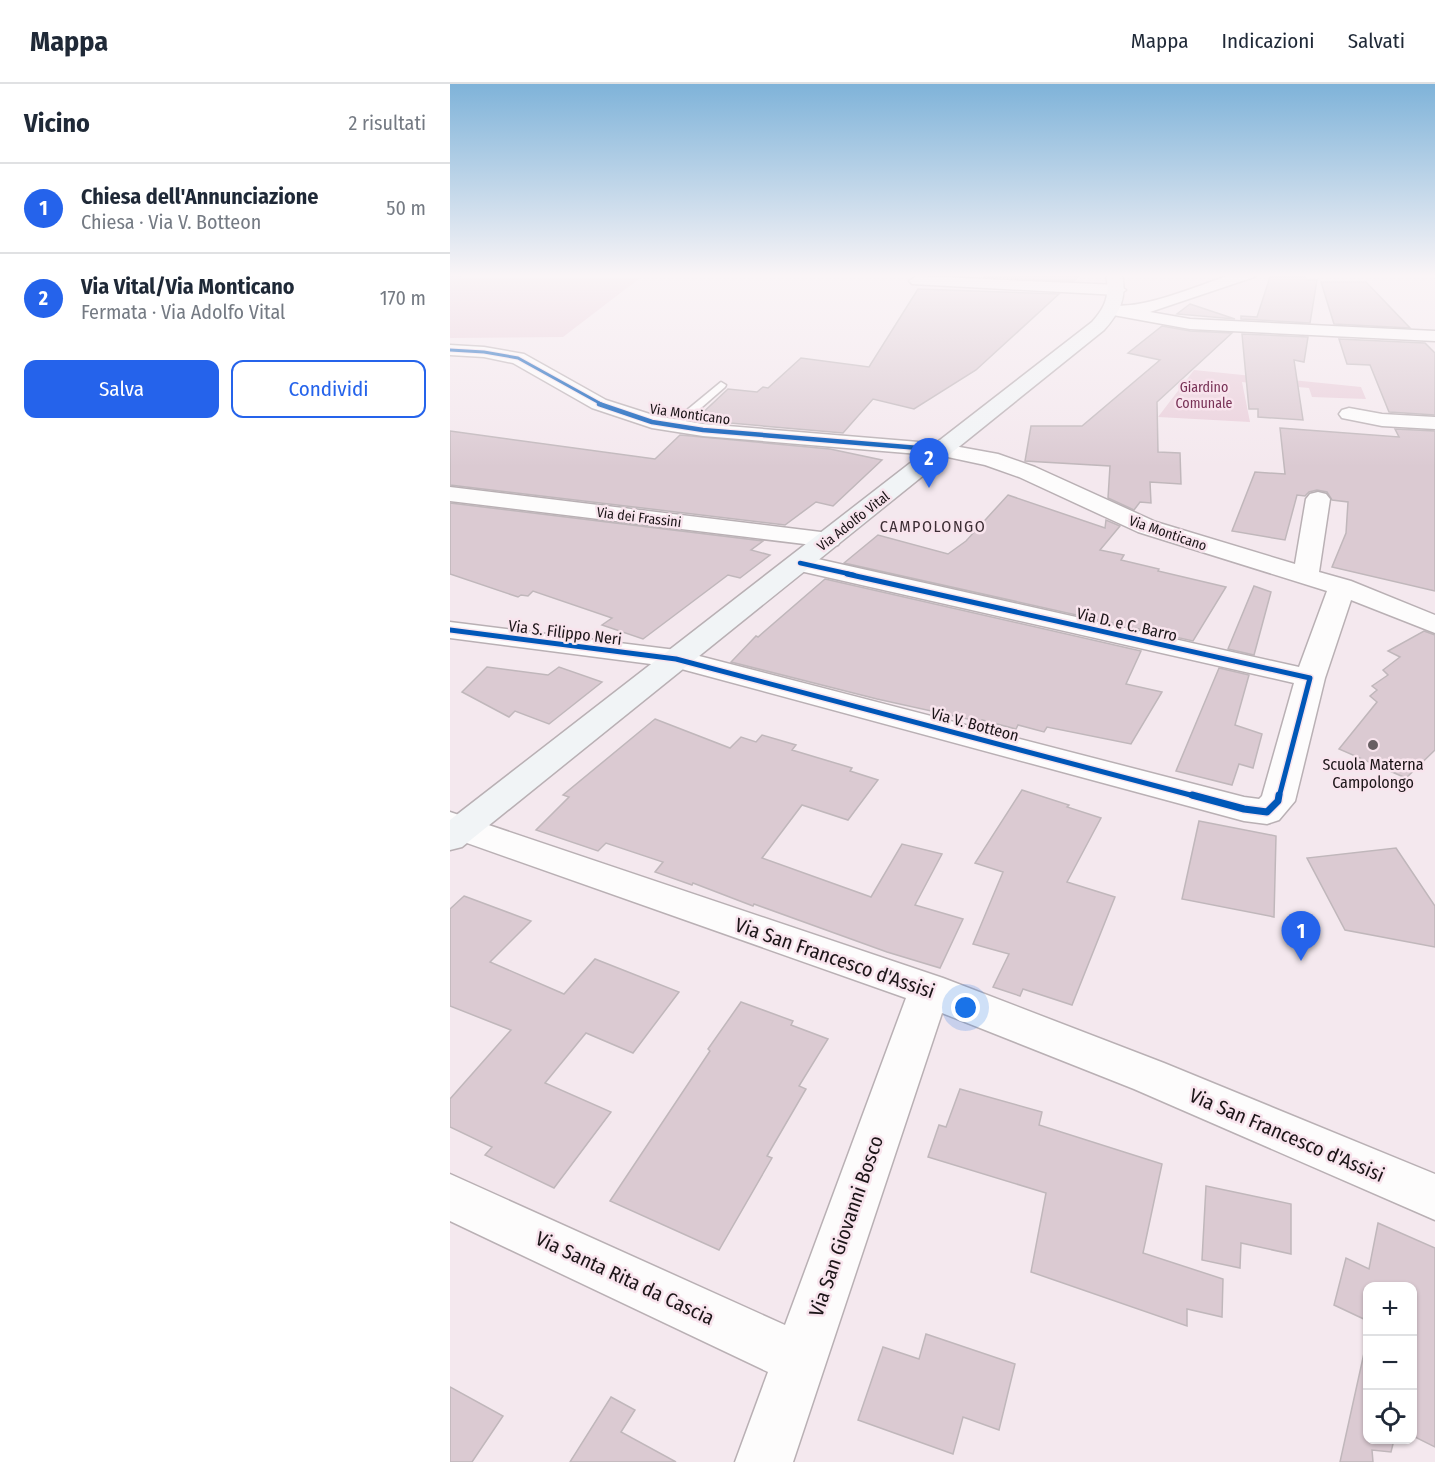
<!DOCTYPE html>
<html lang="it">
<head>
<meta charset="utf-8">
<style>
  :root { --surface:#fff; --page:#f6f6f7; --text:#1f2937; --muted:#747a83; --line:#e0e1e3; --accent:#2563eb }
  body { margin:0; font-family:"Fira Sans Condensed",sans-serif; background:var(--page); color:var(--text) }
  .controls { position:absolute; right:18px; bottom:18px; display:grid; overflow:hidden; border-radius:12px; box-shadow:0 2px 4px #0004 }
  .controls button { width:54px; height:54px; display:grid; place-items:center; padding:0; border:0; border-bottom:2px solid var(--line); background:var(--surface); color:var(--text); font:30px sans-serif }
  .you { position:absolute; left:516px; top:924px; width:21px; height:21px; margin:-15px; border:4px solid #fff; border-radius:50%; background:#1a73e8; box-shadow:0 0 0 9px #1a73e833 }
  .badge { display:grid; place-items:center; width:39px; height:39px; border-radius:50%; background:var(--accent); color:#fff; font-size:20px; font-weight:700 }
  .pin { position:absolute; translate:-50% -50px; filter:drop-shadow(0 2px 3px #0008) }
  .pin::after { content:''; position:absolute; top:32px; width:21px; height:18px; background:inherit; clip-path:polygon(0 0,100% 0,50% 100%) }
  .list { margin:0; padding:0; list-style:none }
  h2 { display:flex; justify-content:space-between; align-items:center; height:78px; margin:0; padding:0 24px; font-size:26px }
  h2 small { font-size:20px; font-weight:400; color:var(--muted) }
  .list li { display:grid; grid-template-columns:39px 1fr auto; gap:18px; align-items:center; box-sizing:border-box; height:90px; padding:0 24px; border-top:2px solid var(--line) }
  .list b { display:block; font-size:22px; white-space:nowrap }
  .list p { margin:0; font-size:20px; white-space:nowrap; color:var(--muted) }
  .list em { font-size:20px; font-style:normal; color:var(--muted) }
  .actions { display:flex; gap:12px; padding:18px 24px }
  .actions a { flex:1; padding:14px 0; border:2px solid var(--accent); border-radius:12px; text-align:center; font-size:21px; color:var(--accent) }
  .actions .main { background:var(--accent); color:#fff }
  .icon { flex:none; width:33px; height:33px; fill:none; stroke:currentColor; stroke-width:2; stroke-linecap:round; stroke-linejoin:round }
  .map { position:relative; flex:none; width:985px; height:1378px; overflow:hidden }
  header { display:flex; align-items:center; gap:36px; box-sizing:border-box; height:84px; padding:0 30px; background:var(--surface); border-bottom:2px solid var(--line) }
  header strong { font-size:28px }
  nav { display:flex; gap:33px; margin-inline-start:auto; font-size:21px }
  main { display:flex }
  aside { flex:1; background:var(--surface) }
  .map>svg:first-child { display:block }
</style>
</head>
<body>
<header>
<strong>Mappa</strong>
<nav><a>Mappa</a><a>Indicazioni</a><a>Salvati</a></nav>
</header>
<main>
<aside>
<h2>Vicino<small>2 risultati</small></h2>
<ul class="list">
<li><span class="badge">1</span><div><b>Chiesa dell'Annunciazione</b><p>Chiesa · Via V. Botteon</p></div><em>50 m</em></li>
<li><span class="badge">2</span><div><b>Via Vital/Via Monticano</b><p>Fermata · Via Adolfo Vital</p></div><em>170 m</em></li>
</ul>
<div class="actions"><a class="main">Salva</a><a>Condividi</a></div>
</aside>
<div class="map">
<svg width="985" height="1378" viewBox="0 0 985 1378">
  <rect width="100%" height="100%" fill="#f4e8ee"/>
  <g fill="#e9ceda">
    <polygon points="0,190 13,190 10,194 190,194 113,253 0,254"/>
    <polygon points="744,286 911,303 916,315 862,313 859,304 792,298 800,338 708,333"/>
  </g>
  <g fill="#dbcad2" stroke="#c0b7bb" stroke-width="1.5">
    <polygon points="535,190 631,190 624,197 534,193"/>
    <polygon points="820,193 855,193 857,196 867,196 860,239 791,235 791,232 807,233"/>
    <polygon points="871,198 916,198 960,244 884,240"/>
    <polygon points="468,205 609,210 526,286 464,325 423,315 393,349 245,336 278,305 307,308 313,303 318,304 351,274 419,283"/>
    <polygon points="740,220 785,235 727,230"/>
    <polygon points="712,242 740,247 782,249 707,318 708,368 730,369 731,400 700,398 701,419 690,418 684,426 658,414 660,382 575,377 581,342 632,342 710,276 678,269"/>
    <polygon points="792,250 858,253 854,278 844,276 853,336 808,333 808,325 799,325"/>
    <polygon points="889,255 975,259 985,269 985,331 939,328 920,281 897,280"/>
    <polygon points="830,344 949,353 945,345 985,347 985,507 882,483 896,449 898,418 882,416 877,408 867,406 859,408 855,412 847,411 835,456 782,447 805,388 835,390"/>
    <polygon points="0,347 205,375 230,351 380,365 432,376 383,422 366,418 335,441 0,401"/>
    <polygon points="558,411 655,444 656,436 670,442 650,466 674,471 671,476 709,485 708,487 776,503 743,557 394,479 428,451 498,470 516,457"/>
    <polygon points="0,419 313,457 301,466 320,471 290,494 278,491 193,555 152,541 162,534 83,507 78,512 71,511 68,513 0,490"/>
    <polygon points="375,495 691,567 676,600 712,608 681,660 597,643 594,648 568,641 566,645 532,636 531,638 427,615 281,578 306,552 308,553"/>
    <polygon points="804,502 821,508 804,571 778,565"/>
    <polygon points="974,547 985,551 985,666 956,694 889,665 927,618 920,612 927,606 922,602 938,591 933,586 950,573 938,567"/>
    <polygon points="37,583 98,591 109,583 152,598 99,640 65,627 59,633 12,608"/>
    <polygon points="769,584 799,591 785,641 812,650 803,684 789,680 782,701 726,687"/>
    <polygon points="205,635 280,664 291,653 306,658 312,651 346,661 342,666 402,684 400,687 428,696 398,736 352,721 312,774 421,813 452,760 492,770 465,821 513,835 490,884 437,868 304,820 303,822 243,799 242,801 205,788 213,778 156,759 148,767 86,746 119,713 113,711"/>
    <polygon points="572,706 619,721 617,723 651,734 617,798 665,813 622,921 573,905 570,912 543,903 559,870 523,860 553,788 525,779"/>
    <polygon points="749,737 826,752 824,833 732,815"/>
    <polygon points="946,764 985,822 985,863 895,846 857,774"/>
    <polygon points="14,812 81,837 40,878 114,910 145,875 229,908 183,969 136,949 95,999 161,1028 104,1104 35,1071 42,1063 0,1043 0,1015 61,946 0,922 0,825"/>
    <polygon points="291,918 343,937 341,941 378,955 349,1002 356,1005 317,1072 322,1074 269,1166 160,1117 260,967 258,965"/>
    <polygon points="510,1005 592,1028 589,1041 712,1080 693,1169 773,1195 772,1233 737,1225 737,1242 581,1188 596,1109 478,1073 489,1041 496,1043"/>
    <polygon points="756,1102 841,1120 841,1170 791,1159 790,1184 752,1176"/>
    <polygon points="928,1139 985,1164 985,1363 963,1352 963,1203 918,1203 918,1237 884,1221 896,1174 919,1185"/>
    <polygon points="476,1250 565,1280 549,1346 513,1333 503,1370 408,1336 433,1263 469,1275"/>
    <polygon points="918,1251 918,1356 944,1356 941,1368 922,1366 923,1378 890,1378"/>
    <polygon points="0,1303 53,1332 22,1378 0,1378"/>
    <polygon points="161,1313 185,1326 171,1348 226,1378 120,1378"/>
  </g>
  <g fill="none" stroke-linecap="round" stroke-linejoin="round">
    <g stroke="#b9b0b4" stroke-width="3">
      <polygon id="lane" points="271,298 276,301 275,303 228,344 220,344 220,340"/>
    </g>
    <g stroke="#b9b0b4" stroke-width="3">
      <g id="street">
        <path d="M 783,190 L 807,190 L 804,193 L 700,228 L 740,235 L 985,247 L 985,257 L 740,245 L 663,231 L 655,226 L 663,221 C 693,226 752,200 783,190 Z"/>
        <polygon points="467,192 668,201 676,206 668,211 462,200 459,197"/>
        <polygon points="0,261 34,263 74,270 156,316 206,332 253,340 493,360 548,370 585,383 706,438 845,480 856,415 860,410 868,408 876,410 880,415 869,488 901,497 985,531 985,549 901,516 875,594 845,717 829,736 817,740 794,737 224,583 0,554 0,538 226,566 794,713 809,715 812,712 844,599 350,487 341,484 337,479 341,474 350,471 849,583 877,507 688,448 569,393 535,381 493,372 253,352 202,344 142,324 63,279 34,273 0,271"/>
        <polygon points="899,324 932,330 985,333 985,345 932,342 892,334 889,330 892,326"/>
        <polygon points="0,403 379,449 388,451 391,456 388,461 379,463 0,417"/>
        <polygon points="0,728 493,894 714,979 985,1090 985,1136 684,1005 492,929 343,1378 285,1378 318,1288 0,1137 0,1090 335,1241 456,914 0,753"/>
      </g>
    </g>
    <g stroke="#b9b0b4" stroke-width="3">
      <path id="secondary" d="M 656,190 L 672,190 C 677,214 670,228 654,246 L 12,763 L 0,766 L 0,736 L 642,238 C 656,223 660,211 656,190 Z"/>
    </g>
    <use href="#lane" fill="#fdfcfc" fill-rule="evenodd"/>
    <use href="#street" fill="#fdfcfc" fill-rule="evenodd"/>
    <use href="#secondary" fill="#f1f4f6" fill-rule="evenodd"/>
    <g stroke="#f8e4ed" stroke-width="5">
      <polyline id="cycleway-far3" points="0,266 34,268 68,274 153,321"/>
    </g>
    <g stroke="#f8e4ed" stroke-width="7">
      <g id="cycleway-far2">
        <polyline points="149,320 202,338 253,346 493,366"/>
        <polyline points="350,479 404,491"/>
      </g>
    </g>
    <g stroke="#f8e4ed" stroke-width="8">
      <g id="cycleway-far1">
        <polyline points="397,490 860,594 829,713"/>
        <polyline points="0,546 226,575 748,713"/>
      </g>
    </g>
    <g stroke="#f8e4ed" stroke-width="10">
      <polyline id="cycleway" points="742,711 794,725 817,728 828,717 829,711"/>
    </g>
    <use href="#cycleway-far3" stroke="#0057b8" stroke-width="3"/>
    <use href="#cycleway-far2" stroke="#0057b8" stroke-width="4.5"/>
    <use href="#cycleway-far1" stroke="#0057b8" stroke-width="5"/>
    <use href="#cycleway" stroke="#0057b8" stroke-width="7"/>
  </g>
  <linearGradient id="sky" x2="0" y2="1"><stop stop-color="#7fb3d9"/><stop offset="0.5" stop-color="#faf5f7"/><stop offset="1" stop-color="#faf5f7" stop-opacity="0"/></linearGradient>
  <rect width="985" height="383" fill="url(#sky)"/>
  <circle fill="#685f63" stroke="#f8e4ed" stroke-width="2" cx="923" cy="661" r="6"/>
  <g text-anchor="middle" stroke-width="5" stroke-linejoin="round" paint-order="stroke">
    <g font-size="14" fill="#783156" stroke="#f8e4ed">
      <text x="754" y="308">Giardino<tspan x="754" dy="16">Comunale</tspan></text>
    </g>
    <g font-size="14" fill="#1c1518" stroke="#f8e4ed">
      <text transform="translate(240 330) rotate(8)" y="5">Via Monticano</text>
      <text transform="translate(189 433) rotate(7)" y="5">Via dei Frassini</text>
      <text transform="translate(403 437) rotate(-38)" y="5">Via Adolfo Vital</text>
      <text transform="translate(718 449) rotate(19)" y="5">Via Monticano</text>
    </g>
    <g font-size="16" letter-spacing="1.5" fill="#3c2d34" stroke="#f8e4ed">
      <text x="483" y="448">CAMPOLONGO</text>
    </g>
    <g font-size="16" fill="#1c1518" stroke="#f8e4ed">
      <text transform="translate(677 540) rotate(13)" y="6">Via D. e C. Barro</text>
      <text transform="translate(115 548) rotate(7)" y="6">Via S. Filippo Neri</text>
      <text transform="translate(525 640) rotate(15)" y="6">Via V. Botteon</text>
    </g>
    <g font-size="16" fill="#1c1518" stroke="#f8e4ed">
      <text x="923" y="686">Scuola Materna<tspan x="923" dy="18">Campolongo</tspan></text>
    </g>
    <g font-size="20" fill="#1c1518" stroke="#f8e4ed">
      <text transform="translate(385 874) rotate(19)" y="7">Via San Francesco d'Assisi</text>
      <text transform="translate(837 1051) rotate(23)" y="7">Via San Francesco d'Assisi</text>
      <text transform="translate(396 1142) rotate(-71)" y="7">Via San Giovanni Bosco</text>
      <text transform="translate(175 1194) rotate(25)" y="7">Via Santa Rita da Cascia</text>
    </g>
  </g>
</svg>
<div class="controls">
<button>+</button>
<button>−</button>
<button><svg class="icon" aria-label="locate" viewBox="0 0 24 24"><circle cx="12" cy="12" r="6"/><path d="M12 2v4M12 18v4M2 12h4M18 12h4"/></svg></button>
</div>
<div class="you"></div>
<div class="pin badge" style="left:851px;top:877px">1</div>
<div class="pin badge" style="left:479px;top:404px">2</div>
</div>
</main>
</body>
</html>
